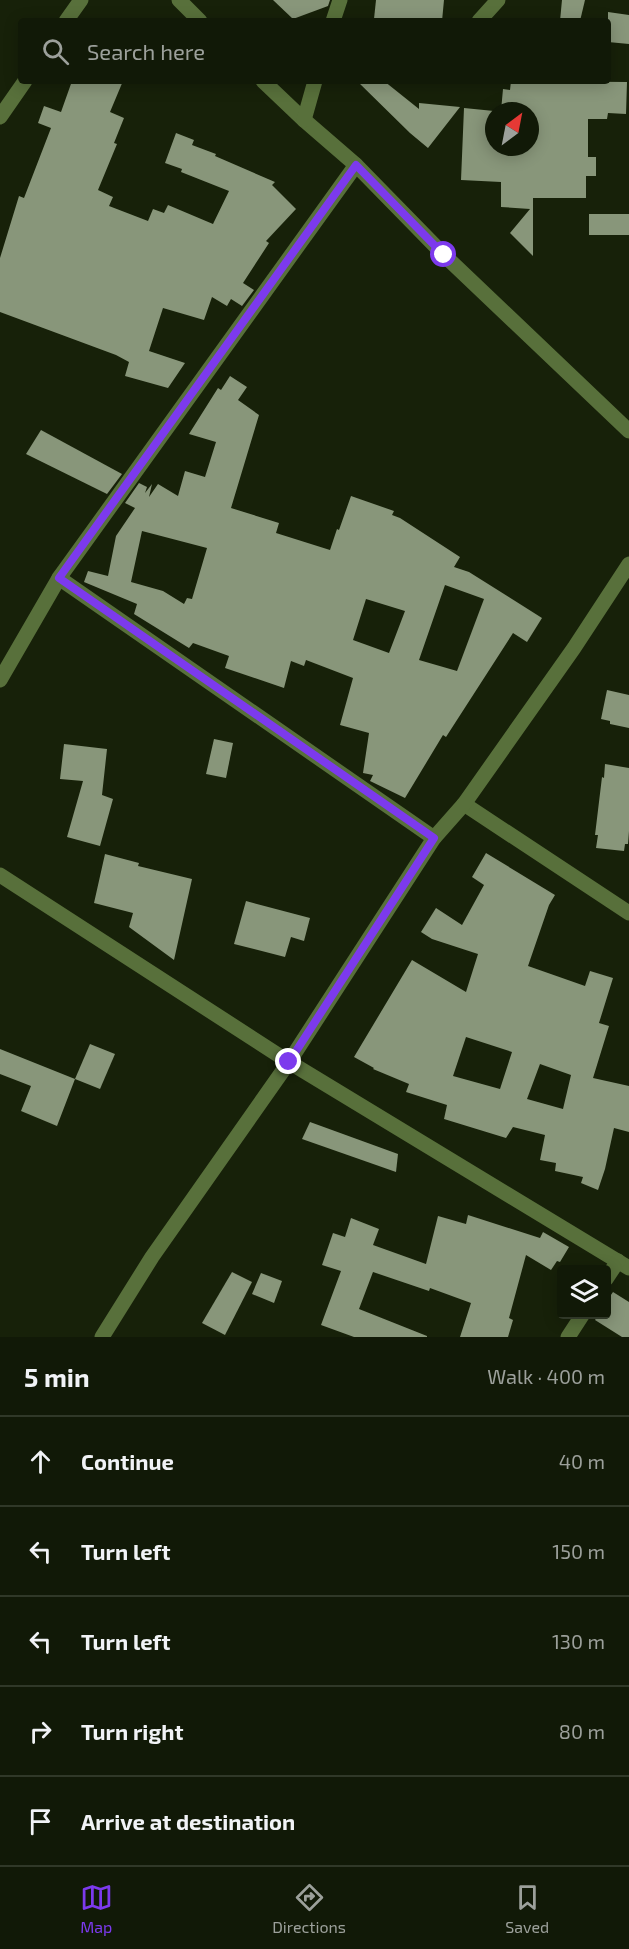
<!DOCTYPE html>
<html lang="en">
<head>
<meta charset="utf-8">
<style>
  :root { --surface:#111907; --page:#1a2211; --text:#f1f3f6; --muted:#9ca09b; --line:#303828; --accent:#7c3aed }
  body { margin:0; font-family:"Exo 2",sans-serif; background:var(--page); color:var(--text) }
  .controls { position:absolute; right:18px; bottom:18px; display:grid; overflow:hidden; border-radius:6px; box-shadow:0 3px 15px #0003 }
  .controls button { width:54px; height:54px; display:grid; place-items:center; padding:0; border:0; border-bottom:2px solid var(--line); background:var(--surface); color:var(--text); font:30px sans-serif }
  .compass { position:absolute; left:485px; top:102px; width:54px; height:54px; border-radius:50%; background:var(--surface); box-shadow:0 3px 15px #0003; rotate:32deg }
  .stop { position:absolute; width:18px; height:18px; margin:-14px; border:4px solid #7c3aed; border-radius:50%; background:#fff }
  .stop.end { background:#7c3aed; border-color:#fff; box-shadow:0 2px 6px #0008 }
  .list { margin:0; padding:0; list-style:none }
  h2 { display:flex; justify-content:space-between; align-items:center; height:78px; margin:0; padding:0 24px; font-size:26px }
  h2 small { font-size:20px; font-weight:400; color:var(--muted) }
  .list li { display:grid; grid-template-columns:39px 1fr auto; gap:18px; align-items:center; box-sizing:border-box; height:90px; padding:0 24px; border-top:2px solid var(--line) }
  .list b { display:block; font-size:22px; white-space:nowrap }
  .list em { font-size:20px; font-style:normal; color:var(--muted) }
  .icon { flex:none; width:33px; height:33px; fill:none; stroke:currentColor; stroke-width:2; stroke-linecap:round; stroke-linejoin:round }
  .map { position:relative; flex:none; width:629px; height:1337px; overflow:hidden }
  .search { position:absolute; background:var(--surface); box-shadow:0 3px 15px #0003; left:18px; right:18px; top:18px; height:66px; display:flex; align-items:center; gap:15px; box-sizing:border-box; padding:0 21px; border-radius:6px; color:var(--muted); font-size:22px }
  .sheet { height:528px; background:var(--surface) }
  nav { display:flex; justify-content:space-around; align-items:center; box-sizing:border-box; height:84px; border-top:2px solid var(--line); background:var(--surface); font-size:16px; color:var(--muted) }
  nav a { display:grid; justify-items:center; gap:3px }
  nav .on { color:var(--accent) }
  .map>svg:first-child { display:block }
</style>
</head>
<body>
<div class="map">
<svg width="629" height="1337" viewBox="0 0 629 1337">
  <rect width="100%" height="100%" fill="#172109"/>
  <g fill="#88967a" fill-rule="evenodd">
    <polygon points="273,0 330,0 328,6 293,19"/>
    <polygon points="376,0 444,0 442,21 374,19"/>
    <polygon points="562,0 585,0 580,21 560,21"/>
    <polygon points="608,12 629,15 629,44 608,42"/>
    <polygon points="72,81 123,81 110,112 124,118 114,143 117,144 98,190 113,197 109,206 148,221 153,209 164,213 168,205 213,224 229,191 181,172 182,169 165,163 176,133 194,140 192,145 216,154 215,156 275,182 272,185 296,209 266,241 269,243 243,283 254,290 242,306 231,299 227,306 212,297 204,320 163,308 149,351 185,363 168,388 125,376 129,362 116,355 0,312 0,258 19,196 24,198 51,128 38,123 44,106 61,112"/>
    <polygon points="357,81 384,81 419,109 419,103 460,107 428,148 410,133"/>
    <polygon points="511,81 627,82 626,114 608,113 607,119 588,119 588,157 596,157 596,176 586,176 586,198 533,198 533,256 510,233 530,209 501,207 501,182 461,180 464,108 494,111 494,147 530,147 530,111 501,111 503,89 510,90"/>
    <rect x="589" y="214" width="40" height="21"/>
    <path d="M 230,376 L 247,387 L 238,400 L 259,415 L 231,508 L 279,523 L 276,533 L 330,550 L 337,529 L 339,530 L 351,496 L 394,511 L 392,515 L 400,518 L 460,557 L 454,567 L 469,572 L 542,618 L 527,642 L 513,633 L 446,737 L 443,735 L 405,798 L 370,781 L 373,775 L 363,773 L 369,733 L 340,725 L 353,678 L 306,660 L 304,666 L 291,661 L 284,688 L 225,668 L 229,656 L 193,643 L 189,648 L 134,614 L 137,604 L 84,582 L 88,571 L 108,576 L 116,536 L 135,508 L 125,503 L 139,483 L 147,487 L 145,493 L 152,484 L 149,497 L 158,484 L 178,496 L 185,471 L 205,477 L 216,442 L 189,434 L 218,388 L 221,390 ZM 142,531 L 207,548 L 192,599 L 187,598 L 184,604 L 163,591 L 131,582 ZM 445,585 L 484,599 L 457,671 L 419,660 ZM 366,599 L 405,611 L 389,653 L 353,640 Z"/>
    <polygon points="41,430 122,474 107,494 26,454"/>
    <polygon points="607,690 629,695 629,728 610,724 610,721 601,719"/>
    <polygon points="214,739 233,743 226,778 206,774"/>
    <polygon points="64,744 107,749 102,795 113,799 100,846 67,837 83,781 60,779"/>
    <polygon points="605,764 629,768 629,831 628,844 625,844 624,851 596,848 598,835 595,835 602,777 604,778"/>
    <path d="M 486,853 L 555,895 L 549,905 L 528,966 L 585,986 L 590,971 L 613,978 L 599,1023 L 609,1026 L 593,1078 L 629,1086 L 629,1132 L 614,1128 L 605,1169 L 598,1190 L 581,1183 L 583,1177 L 555,1171 L 556,1163 L 540,1160 L 545,1135 L 513,1127 L 506,1138 L 444,1119 L 447,1105 L 406,1092 L 409,1084 L 373,1069 L 374,1068 L 354,1057 L 412,960 L 466,992 L 478,954 L 432,939 L 421,932 L 436,908 L 462,925 L 484,885 L 472,877 ZM 466,1037 L 512,1052 L 500,1089 L 453,1076 ZM 540,1064 L 571,1075 L 563,1109 L 527,1099 Z"/>
    <polygon points="105,854 139,863 138,866 192,879 174,960 129,927 133,913 94,903"/>
    <polygon points="246,901 310,918 304,941 291,937 285,957 234,944"/>
    <polygon points="90,1044 115,1054 100,1089 75,1079"/>
    <polygon points="0,1049 75,1079 57,1126 21,1111 31,1086 0,1074"/>
    <polygon points="310,1122 398,1154 396,1172 302,1139"/>
    <polygon points="468,1215 540,1238 543,1232 569,1247 560,1262 557,1261 551,1270 526,1255 509,1318 513,1320 508,1337 460,1337 471,1303 430,1288 429,1291 373,1272 359,1309 427,1336 427,1337 354,1337 321,1325 341,1271 322,1265 333,1233 345,1237 351,1218 379,1229 373,1245 426,1264 438,1216 466,1224"/>
    <polygon points="232,1272 252,1282 225,1335 202,1323"/>
    <polygon points="261,1273 282,1281 274,1303 252,1294"/>
    <polygon points="613,1292 629,1302 629,1337 622,1337 595,1320 599,1314 606,1314 606,1302"/>
  </g>
  <g fill="none" stroke-linecap="round" stroke-linejoin="round">
    <g stroke="#58703b" stroke-width="15">
      <polyline points="179,0 200,21"/>
      <polyline points="66,21 81,0"/>
      <polyline points="333,21 340,0"/>
      <polyline points="479,21 498,0"/>
      <polyline points="263,81 304,120 356,165 444,255 629,431"/>
      <polyline points="0,117 25,81"/>
      <polyline points="304,120 315,81"/>
      <polyline points="59,578 434,838"/>
      <polyline points="0,680 59,578 356,165"/>
      <polyline points="464,804 629,913"/>
      <polyline points="0,875 289,1062 629,1268"/>
      <polyline points="606,1279 618,1261"/>
      <polyline points="102,1337 152,1257 289,1062 434,838 464,804 574,648 629,564"/>
      <polyline points="568,1337 583,1314"/>
    </g>
  </g>
  <g fill="none" stroke-linecap="round" stroke-linejoin="round">
    <polyline stroke="#7c3aed" stroke-width="8" points="289,1062 434,838 59,578 356,165 444,255"/>
  </g>
</svg>
<div class="controls">
<button><svg class="icon" aria-label="layers" viewBox="0 0 24 24"><path d="M12 4l9 5-9 5-9-5zM3 14l9 5 9-5"/></svg></button>
</div>
<svg class="compass" viewBox="-18 -18 36 36"><path d="M0-13l5 13h-10z" fill="#e53935"/><path d="M0 13l5-13h-10z" fill="#9ca09b"/></svg>
<div class="stop" style="left:444px;top:255px"></div>
<div class="stop end" style="left:289px;top:1062px"></div>
<div class="search"><svg class="icon" aria-label="search" viewBox="0 0 24 24"><circle cx="10" cy="10" r="6"/><path d="M15 15l6 6"/></svg>Search here</div>
</div>
<section class="sheet">
<h2>5 min<small>Walk · 400 m</small></h2>
<ul class="list">
<li><svg class="icon" aria-label="ahead" viewBox="0 0 24 24"><path d="M12 20V5M6 11l6-6 6 6"/></svg><div><b>Continue</b></div><em>40 m</em></li>
<li><svg class="icon" aria-label="left" viewBox="0 0 24 24"><path d="M17 20v-9H6M10 6l-5 5 5 5"/></svg><div><b>Turn left</b></div><em>150 m</em></li>
<li><svg class="icon" aria-label="left" viewBox="0 0 24 24"><path d="M17 20v-9H6M10 6l-5 5 5 5"/></svg><div><b>Turn left</b></div><em>130 m</em></li>
<li><svg class="icon" aria-label="right" viewBox="0 0 24 24"><path d="M7 20v-9h11M14 6l5 5-5 5"/></svg><div><b>Turn right</b></div><em>80 m</em></li>
<li><svg class="icon" aria-label="arrive" viewBox="0 0 24 24"><path d="M6 21V4h12l-3 4 3 4H6"/></svg><div><b>Arrive at destination</b></div></li>
</ul>
</section>
<nav>
<a class="on"><svg class="icon" aria-label="map" viewBox="0 0 24 24"><path d="M3 6l6-2 6 2 6-2v14l-6 2-6-2-6 2zM9 4v14M15 6v14"/></svg>Map</a>
<a><svg class="icon" aria-label="directions" viewBox="0 0 24 24"><path d="M12 3l9 9-9 9-9-9zM9 14v-3h6M13 9l2 2-2 2"/></svg>Directions</a>
<a><svg class="icon" aria-label="saved" viewBox="0 0 24 24"><path d="M7 4h10v16l-5-4-5 4z"/></svg>Saved</a>
</nav>
</body>
</html>
